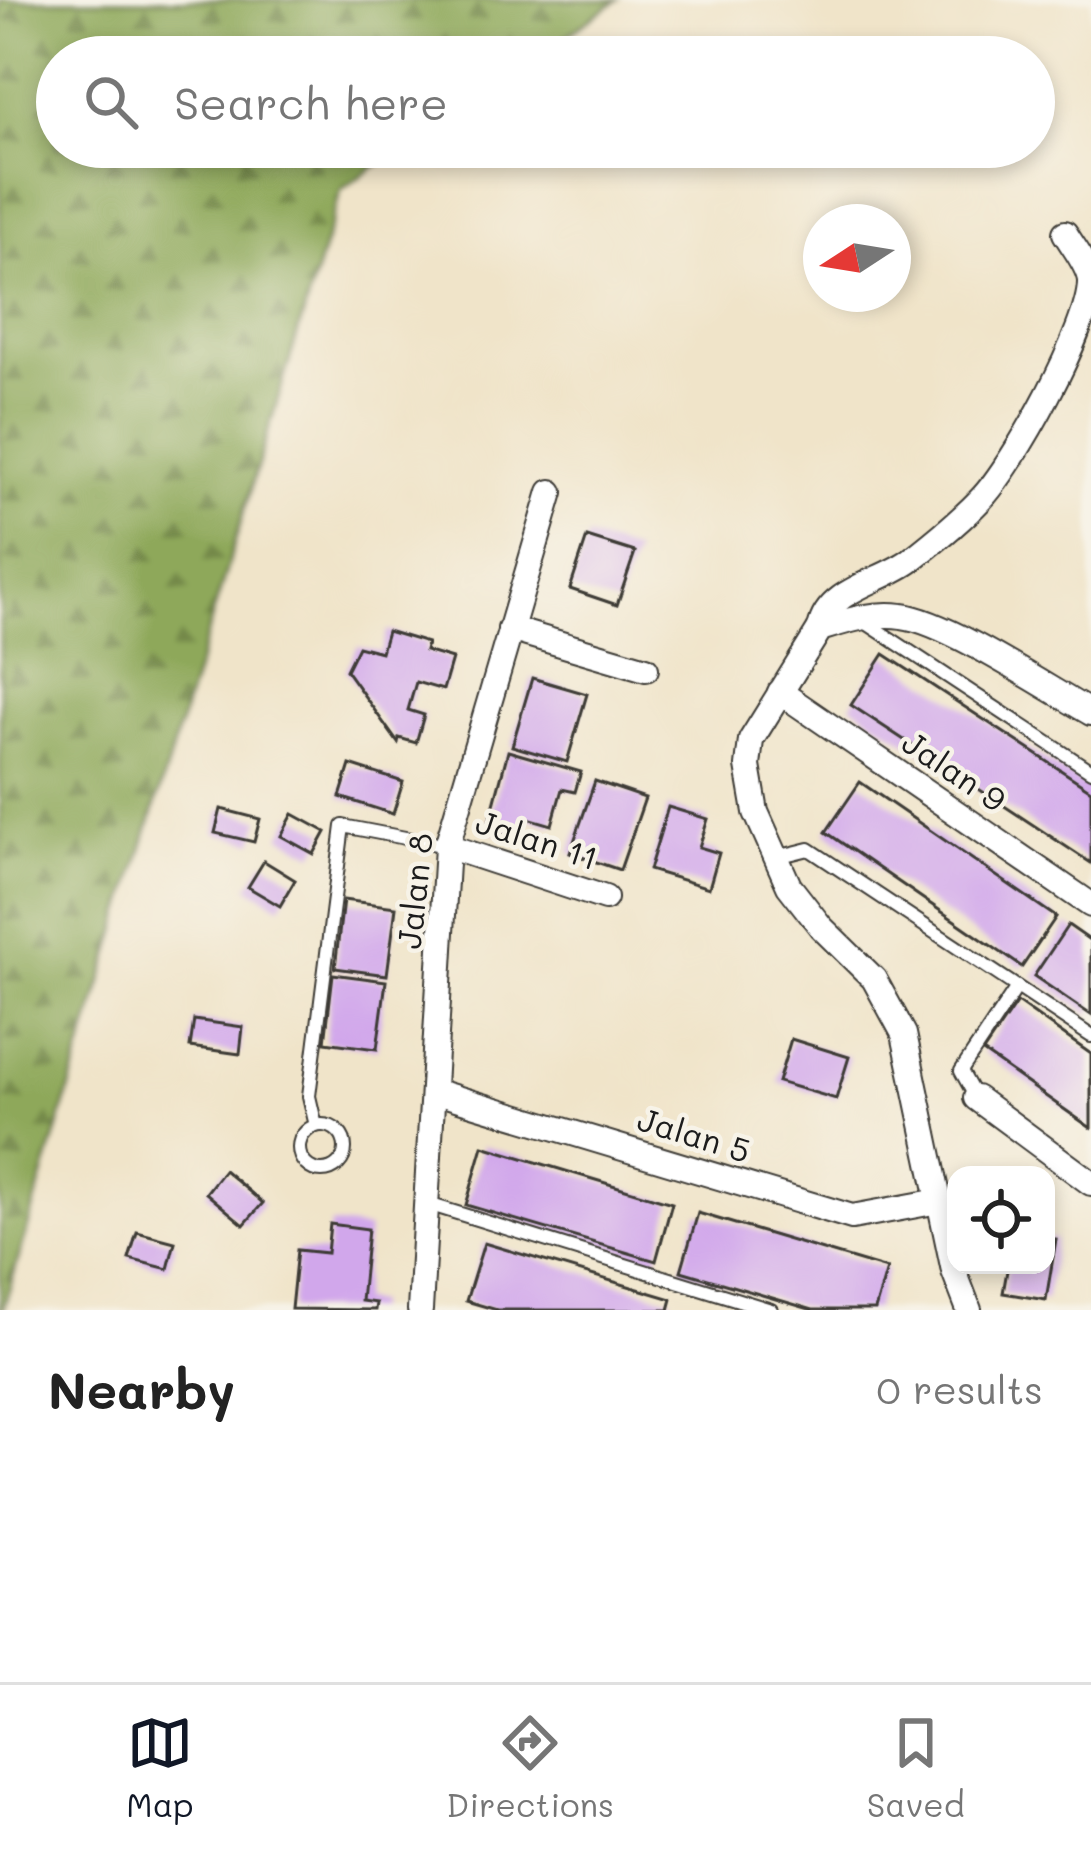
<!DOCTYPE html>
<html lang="en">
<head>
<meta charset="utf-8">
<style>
  :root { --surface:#fff; --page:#f2f2f2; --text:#222; --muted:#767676; --line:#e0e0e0; --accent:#111827 }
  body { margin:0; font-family:Mali,sans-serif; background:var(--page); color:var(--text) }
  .controls { position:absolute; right:36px; bottom:36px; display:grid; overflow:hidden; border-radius:24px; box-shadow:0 6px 18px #0003 }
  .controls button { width:108px; height:108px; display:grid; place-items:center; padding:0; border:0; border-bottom:3px solid var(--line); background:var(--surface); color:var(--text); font:60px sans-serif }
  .compass { position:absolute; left:803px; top:204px; width:108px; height:108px; border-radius:50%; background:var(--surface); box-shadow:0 6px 18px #0003; rotate:258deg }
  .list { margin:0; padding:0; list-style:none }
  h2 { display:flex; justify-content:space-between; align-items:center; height:156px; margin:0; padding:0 48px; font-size:51px }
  h2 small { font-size:39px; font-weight:400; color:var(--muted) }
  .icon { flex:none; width:66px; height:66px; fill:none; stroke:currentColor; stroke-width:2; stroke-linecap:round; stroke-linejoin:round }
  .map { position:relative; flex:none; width:1091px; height:1310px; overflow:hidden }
  .search { position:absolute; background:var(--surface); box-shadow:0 6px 18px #0003; left:36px; right:36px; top:36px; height:132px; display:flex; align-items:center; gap:30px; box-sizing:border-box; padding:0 42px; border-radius:66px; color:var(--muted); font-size:45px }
  .sheet { height:372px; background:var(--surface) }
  nav { display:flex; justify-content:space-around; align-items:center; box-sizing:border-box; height:168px; border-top:3px solid var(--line); background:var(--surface); font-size:33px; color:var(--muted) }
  nav a { display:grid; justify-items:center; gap:6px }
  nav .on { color:var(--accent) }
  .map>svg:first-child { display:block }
</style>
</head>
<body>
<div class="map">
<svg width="1091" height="1310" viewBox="0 0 1091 1310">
  <defs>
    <pattern id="forest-firs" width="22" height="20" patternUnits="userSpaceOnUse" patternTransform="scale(3)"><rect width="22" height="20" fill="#8ea85a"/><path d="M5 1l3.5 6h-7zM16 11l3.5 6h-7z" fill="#73884a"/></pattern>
  </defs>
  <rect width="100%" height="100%" fill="#f7f3e8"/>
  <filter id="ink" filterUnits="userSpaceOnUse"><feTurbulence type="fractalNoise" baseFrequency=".00833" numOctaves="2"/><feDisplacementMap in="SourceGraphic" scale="24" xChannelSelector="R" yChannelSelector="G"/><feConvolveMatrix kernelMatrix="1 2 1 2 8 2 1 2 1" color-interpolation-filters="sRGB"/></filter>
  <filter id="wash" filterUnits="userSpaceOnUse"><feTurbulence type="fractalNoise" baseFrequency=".004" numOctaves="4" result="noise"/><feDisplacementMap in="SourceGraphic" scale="48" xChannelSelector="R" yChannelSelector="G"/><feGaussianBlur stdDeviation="2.7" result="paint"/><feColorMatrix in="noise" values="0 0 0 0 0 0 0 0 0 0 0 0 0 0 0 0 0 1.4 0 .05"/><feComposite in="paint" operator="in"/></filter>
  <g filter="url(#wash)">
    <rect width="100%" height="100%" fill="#f0e4c9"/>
    <polygon fill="url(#forest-firs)" stroke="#55623b" stroke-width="3" points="0,0 618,0 535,57 57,57 57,147 403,147 341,190 3,1310 0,1310"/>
    <g id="blocks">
      <g fill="#d1a7eb">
        <polygon points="587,537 635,552 617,605 570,589"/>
        <polygon points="387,631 427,643 425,651 452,659 443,690 416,682 408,710 424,715 416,743 399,738 398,743 346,670 358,646 381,652"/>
        <polygon points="884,654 1091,790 1091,863 851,705"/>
        <polygon points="532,678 587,694 567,762 512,746"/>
        <polygon points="508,751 581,772 575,792 562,789 552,825 525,817 519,839 487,830"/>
        <polygon points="350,765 403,782 393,814 340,797"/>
        <polygon points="595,781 645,798 620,870 570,853"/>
        <polygon points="860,782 1056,917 1022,967 826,832"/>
        <polygon points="668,807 708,819 699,847 719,853 709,888 649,870"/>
        <polygon points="221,809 260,819 254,842 215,833"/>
        <polygon points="293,814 326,832 314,854 281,836"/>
        <polygon points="264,861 295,880 280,906 248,887"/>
        <polygon points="343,900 396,907 387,975 335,968"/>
        <polygon points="1068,925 1091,941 1091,1015 1034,976"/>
        <polygon points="333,974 386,981 377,1049 325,1042"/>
        <polygon points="1017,1002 1091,1054 1091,1128 983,1052"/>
        <polygon points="194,1020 243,1027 240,1054 190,1047"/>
        <polygon points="791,1039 849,1057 836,1099 778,1082"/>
        <polygon points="483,1146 672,1203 656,1261 466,1205"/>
        <polygon points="224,1170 263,1203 244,1225 206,1193"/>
        <polygon points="698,1213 887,1269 875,1310 813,1310 681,1271"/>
        <polygon points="330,1224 368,1229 361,1301 376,1303 375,1310 291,1309 297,1250 327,1253"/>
        <polygon points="137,1232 175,1242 168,1269 129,1259"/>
        <polygon points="1046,1238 1056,1239 1046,1300 1003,1293 1008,1265 1046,1265"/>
        <polygon points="484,1243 672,1299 669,1310 497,1310 466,1301"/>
      </g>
    </g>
  </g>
  <g filter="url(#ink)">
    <use href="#blocks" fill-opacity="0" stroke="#3c3a36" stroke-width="3"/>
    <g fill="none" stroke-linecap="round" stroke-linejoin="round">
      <g stroke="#3c3a36" stroke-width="16">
        <g id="service">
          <polyline points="862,620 1091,771"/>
          <polyline points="777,857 809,849 1091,1036"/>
          <polyline points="976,1098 961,1071 1017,987"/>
          <circle cx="322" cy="1148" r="23"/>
          <polyline points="316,1126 309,1096 343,826 447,846"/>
          <polyline points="428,1204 771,1310"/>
        </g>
      </g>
      <g stroke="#3c3a36" stroke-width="28">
        <g id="minor">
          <polyline points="510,629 646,669"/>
          <path d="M 820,629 C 827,589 882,582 911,560 C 934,542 960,521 980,500 C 1013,467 1091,326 1090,281 C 1089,266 1073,247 1065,233"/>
          <polyline points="780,692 1091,905"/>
          <polyline points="447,846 605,898"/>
          <polyline points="433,1091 852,1217 939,1201"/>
          <polyline points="976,1098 1091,1183"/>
          <polyline points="420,1310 447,846 551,492"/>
          <path d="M 969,1310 L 954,1271 L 904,1034 L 874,979 L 821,927 L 789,886 L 756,812 L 748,766 L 751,740 L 820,629 C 846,621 873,612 902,616 C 946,621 1047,688 1091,713"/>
        </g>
      </g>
      <use href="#service" stroke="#fff" stroke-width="12"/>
      <use href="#minor" stroke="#fff" stroke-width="24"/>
    </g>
  </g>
  <g text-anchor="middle" stroke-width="9" stroke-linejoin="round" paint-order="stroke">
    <g font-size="33" fill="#1c1c1c" stroke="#f7f3e8">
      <text transform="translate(954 771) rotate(34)" y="12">Jalan 9</text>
      <text transform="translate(537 840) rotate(18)" y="12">Jalan 11</text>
      <text transform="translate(415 891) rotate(-84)" y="12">Jalan 8</text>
      <text transform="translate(694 1135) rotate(17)" y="12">Jalan 5</text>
    </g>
  </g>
</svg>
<div class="controls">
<button><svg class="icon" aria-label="locate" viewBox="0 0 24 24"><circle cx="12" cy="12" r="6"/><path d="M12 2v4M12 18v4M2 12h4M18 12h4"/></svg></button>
</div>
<svg class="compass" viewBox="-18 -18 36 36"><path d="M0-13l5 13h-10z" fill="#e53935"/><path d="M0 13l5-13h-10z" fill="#767676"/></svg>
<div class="search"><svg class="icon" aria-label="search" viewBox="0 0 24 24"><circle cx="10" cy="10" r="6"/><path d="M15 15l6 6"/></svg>Search here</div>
</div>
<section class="sheet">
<h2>Nearby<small>0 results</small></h2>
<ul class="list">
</ul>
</section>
<nav>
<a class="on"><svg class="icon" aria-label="map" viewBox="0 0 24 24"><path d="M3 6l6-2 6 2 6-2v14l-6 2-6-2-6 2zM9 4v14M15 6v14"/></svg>Map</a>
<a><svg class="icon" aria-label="directions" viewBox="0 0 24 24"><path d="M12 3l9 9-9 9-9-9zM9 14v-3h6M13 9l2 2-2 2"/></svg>Directions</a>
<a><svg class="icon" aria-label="saved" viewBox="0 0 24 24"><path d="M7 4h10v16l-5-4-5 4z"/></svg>Saved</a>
</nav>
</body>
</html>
